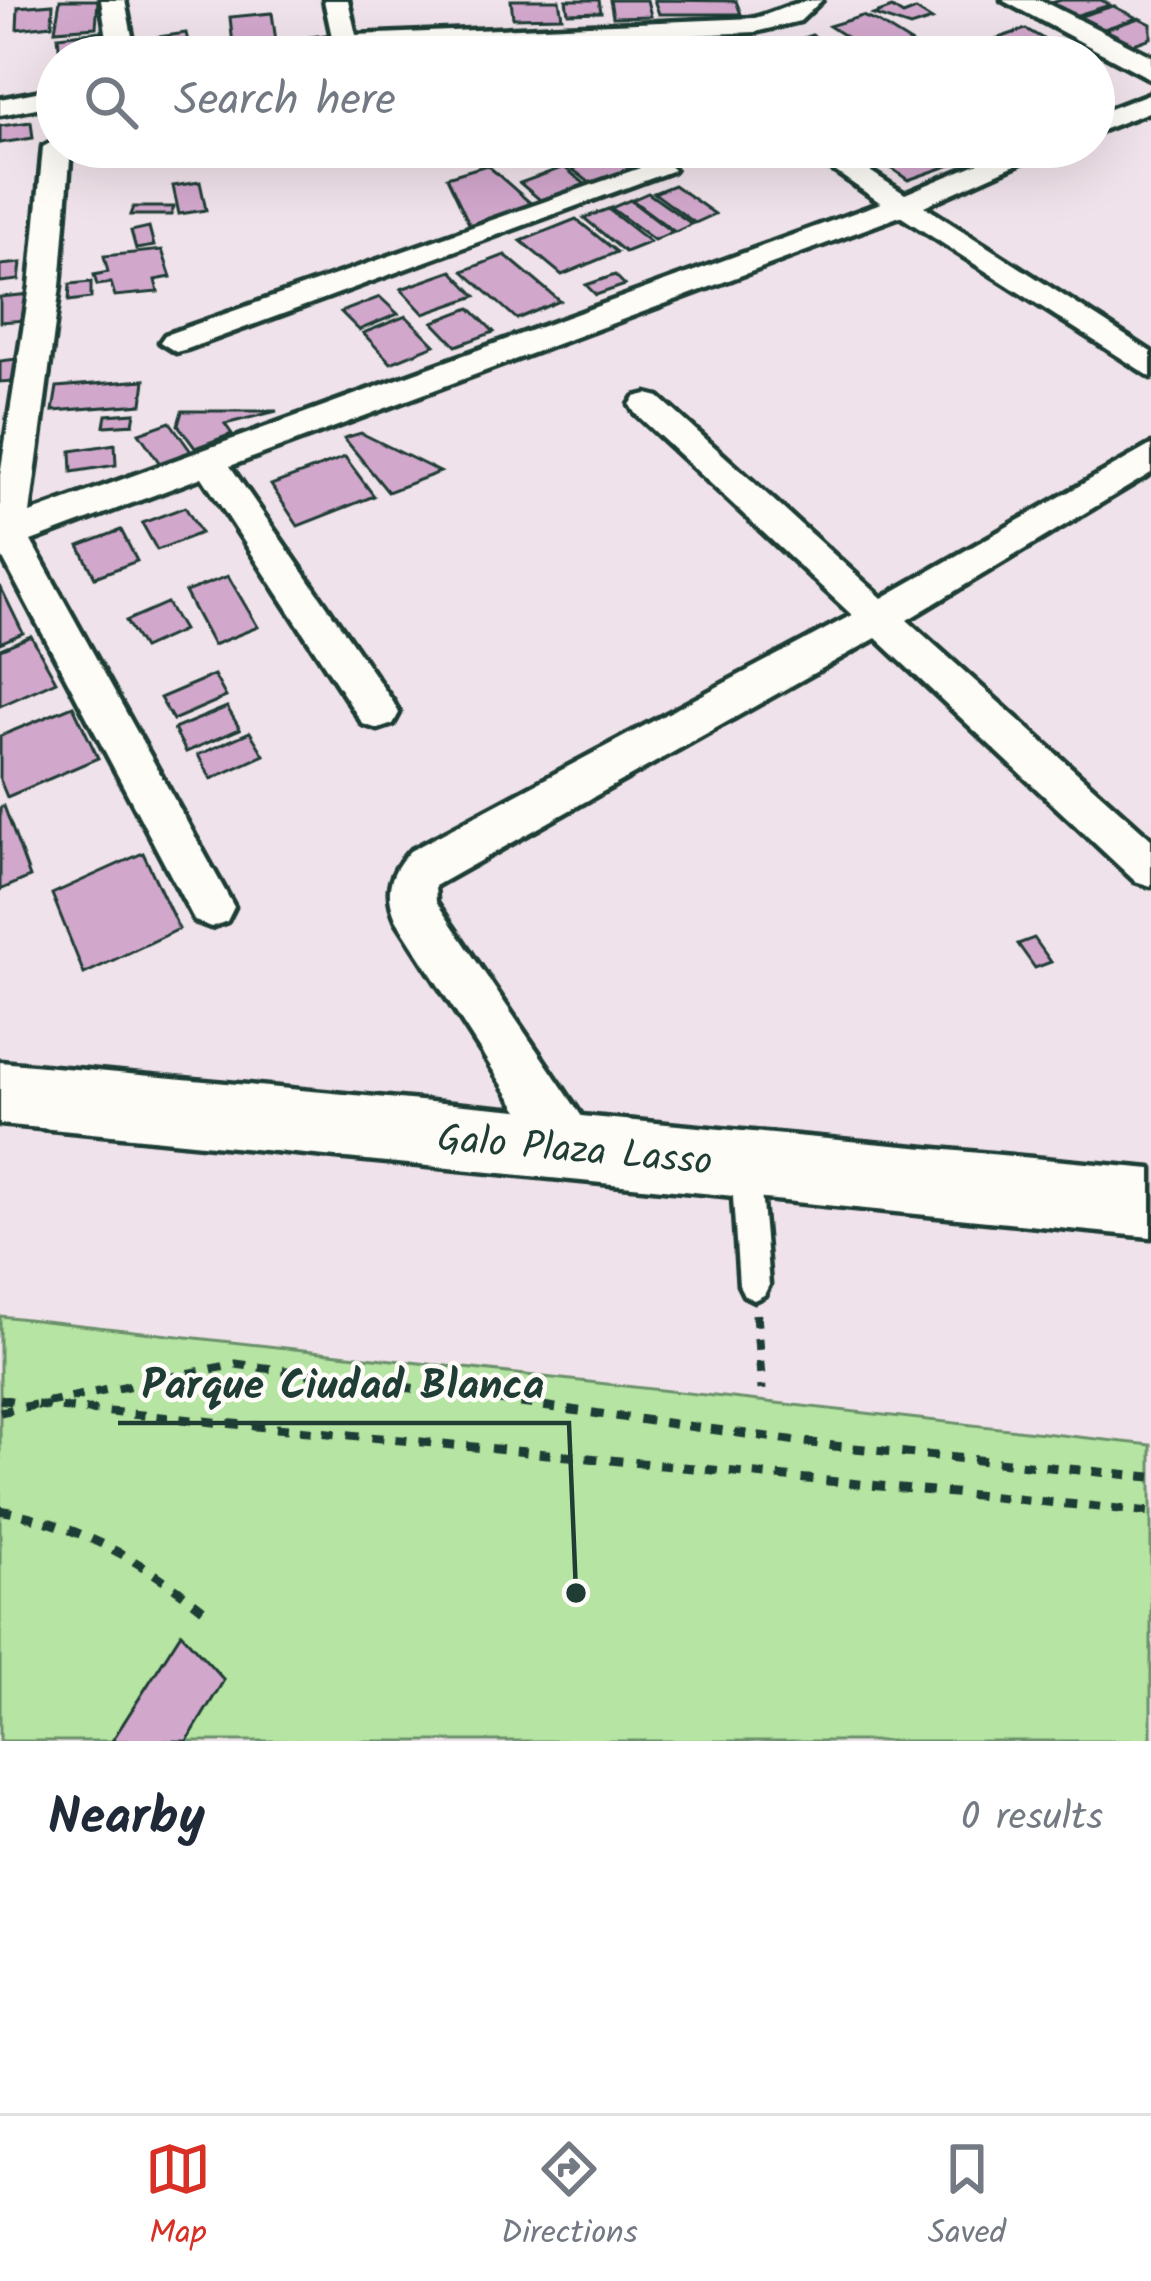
<!DOCTYPE html>
<html lang="en">
<head>
<meta charset="utf-8">
<style>
  :root { --surface:#fff; --page:#f6f6f7; --text:#1f2937; --muted:#747a83; --line:#e0e1e3; --accent:#d93025 }
  body { margin:0; font-family:Kalam,sans-serif; background:var(--page); color:var(--text) }
  .list { margin:0; padding:0; list-style:none }
  h2 { display:flex; justify-content:space-between; align-items:center; height:156px; margin:0; padding:0 48px; font-size:51px }
  h2 small { font-size:39px; font-weight:400; color:var(--muted) }
  .icon { flex:none; width:66px; height:66px; fill:none; stroke:currentColor; stroke-width:2; stroke-linecap:round; stroke-linejoin:round }
  .map { position:relative; flex:none; width:1151px; height:1741px; overflow:hidden }
  .search { position:absolute; background:var(--surface); box-shadow:0 12px 48px #0002; left:36px; right:36px; top:36px; height:132px; display:flex; align-items:center; gap:30px; box-sizing:border-box; padding:0 42px; border-radius:66px; color:var(--muted); font-size:45px }
  .sheet { height:372px; background:var(--surface) }
  nav { display:flex; justify-content:space-around; align-items:center; box-sizing:border-box; height:168px; border-top:3px solid var(--line); background:var(--surface); font-size:33px; color:var(--muted) }
  nav a { display:grid; justify-items:center; gap:6px }
  nav .on { color:var(--accent) }
  .map>svg:first-child { display:block }
</style>
</head>
<body>
<div class="map">
<svg width="1151" height="1741" viewBox="0 0 1151 1741">
  <rect width="100%" height="100%" fill="#f0e2ea"/>
  <filter id="ink" filterUnits="userSpaceOnUse"><feTurbulence type="fractalNoise" baseFrequency=".00833" numOctaves="2"/><feDisplacementMap in="SourceGraphic" scale="24" xChannelSelector="R" yChannelSelector="G"/><feConvolveMatrix kernelMatrix="1 2 1 2 8 2 1 2 1" color-interpolation-filters="sRGB"/></filter>
  <g filter="url(#ink)">
    <polygon fill="#b6e4a2" stroke="#6a906b" stroke-width="3" points="0,1316 1151,1445 1151,1741 0,1741"/>
    <g fill="#d2a7cc" stroke="#1f3d34" stroke-width="3">
      <polygon points="60,0 98,0 96,27 55,30"/>
      <polygon points="511,0 559,0 562,17 513,18"/>
      <polygon points="566,0 599,0 601,12 568,13"/>
      <polygon points="610,0 647,0 651,16 613,17"/>
      <polygon points="654,0 736,1 741,14 659,14"/>
      <polygon points="1061,0 1101,0 1110,5 1068,18 1045,5"/>
      <polygon points="53,4 52,25 17,29 18,7"/>
      <polygon points="1113,6 1137,18 1095,32 1071,19"/>
      <polygon points="892,8 903,15 916,10 932,20 910,27 873,15"/>
      <polygon points="272,13 276,41 233,45 230,17"/>
      <polygon points="862,16 877,22 932,56 878,57 829,26"/>
      <polygon points="1139,18 1151,24 1151,38 1123,48 1095,33"/>
      <polygon points="1026,29 1047,41 1000,57 983,57 968,48"/>
      <polygon points="101,31 104,57 60,57 58,36"/>
      <polygon points="186,33 191,54 149,57 145,39"/>
      <polygon points="812,35 847,57 808,57 786,44"/>
      <polygon points="31,122 33,138 0,143 0,126"/>
      <polygon points="86,147 126,147 128,154 88,160"/>
      <polygon points="544,147 606,147 610,150 569,166"/>
      <polygon points="909,147 953,147 962,153 954,156 962,161 908,180 877,158"/>
      <polygon points="616,153 638,169 594,186 572,169"/>
      <polygon points="487,165 535,207 472,230 447,177"/>
      <polygon points="564,167 590,188 545,204 520,183"/>
      <polygon points="200,182 206,210 179,214 173,186"/>
      <polygon points="674,185 715,214 695,223 654,193"/>
      <polygon points="648,193 692,224 675,232 632,200"/>
      <polygon points="630,200 672,232 654,240 611,208"/>
      <polygon points="133,207 174,207 171,215 130,215"/>
      <polygon points="608,209 650,242 625,252 584,218"/>
      <polygon points="576,219 617,252 562,275 521,241"/>
      <polygon points="149,227 154,246 136,249 131,231"/>
      <polygon points="162,250 171,277 155,280 158,292 115,296 111,283 97,285 94,275 108,272 104,256"/>
      <polygon points="505,255 560,301 517,319 463,271"/>
      <polygon points="21,263 19,280 0,282 0,265"/>
      <polygon points="452,271 476,296 424,314 401,289"/>
      <polygon points="615,275 625,285 596,295 586,285"/>
      <polygon points="91,282 91,298 69,301 70,284"/>
      <polygon points="31,294 26,320 0,322 0,297"/>
      <polygon points="380,297 398,314 359,330 341,312"/>
      <polygon points="470,308 494,332 456,346 433,322"/>
      <polygon points="406,316 435,345 391,363 363,333"/>
      <polygon points="17,359 14,381 0,382 0,361"/>
      <polygon points="145,380 142,404 53,411 57,387"/>
      <polygon points="182,411 277,411 225,424 232,434 195,448 178,425"/>
      <polygon points="135,413 133,424 104,426 106,415"/>
      <polygon points="170,422 192,453 161,465 139,433"/>
      <polygon points="361,433 440,472 388,492 344,438"/>
      <polygon points="115,444 116,465 72,472 71,451"/>
      <polygon points="345,457 374,496 298,526 271,485"/>
      <polygon points="185,507 201,533 157,550 142,523"/>
      <polygon points="121,530 137,561 95,577 79,546"/>
      <polygon points="228,576 258,627 213,645 185,592"/>
      <polygon points="0,586 23,633 0,643"/>
      <polygon points="167,603 183,630 143,648 126,621"/>
      <polygon points="31,636 56,681 0,706 0,649"/>
      <polygon points="214,675 226,697 173,720 160,698"/>
      <polygon points="73,706 98,758 7,797 0,780 0,736"/>
      <polygon points="227,707 240,729 186,752 174,729"/>
      <polygon points="250,732 264,755 211,779 198,755"/>
      <polygon points="4,806 30,877 0,890 0,808"/>
      <polygon points="143,853 179,929 84,974 52,894"/>
      <polygon points="1034,938 1051,962 1035,968 1018,944"/>
      <polygon points="181,1633 224,1680 187,1741 112,1741"/>
    </g>
    <g fill="none" stroke-linecap="round" stroke-linejoin="round">
      <g stroke="#1f3d34" stroke-width="9">
        <polygon id="service" points="745,1154 755,1158 759,1168 769,1285 764,1295 754,1300 744,1295 739,1285 731,1168 735,1158"/>
      </g>
      <g stroke="#1f3d34" stroke-width="9">
        <g id="minor">
          <polygon points="101,0 125,0 136,57 110,57"/>
          <path d="M 324,0 L 348,0 L 356,35 L 755,18 C 780,11 796,0 822,0 L 800,21 L 755,32 L 234,57 L 247,49 L 332,37 Z"/>
          <polygon points="57,88 57,104 0,115 0,99"/>
          <polygon points="1151,93 1151,111 1094,133 1094,115"/>
          <polygon points="57,139 57,147 71,147 60,286 30,513 881,203 800,147 833,147 905,194 1017,147 1055,147 924,206 1151,352 1151,377 900,216 230,466 393,702 399,713 393,724 378,729 363,724 202,477 31,541 234,907 227,921 211,927 195,921 0,553 0,475 30,286 43,147"/>
          <polygon points="617,147 648,147 674,170 187,349 176,352 160,342 165,335 640,168"/>
          <path d="M 647,394 L 659,397 L 882,598 L 1151,445 L 1151,473 L 907,620 L 1151,839 L 1151,886 L 1135,881 L 876,638 L 435,886 L 436,902 L 591,1130 L 599,1148 L 591,1166 L 573,1174 L 555,1166 L 397,921 C 384,893 389,873 410,851 L 852,615 L 635,413 L 630,405 L 635,397 Z"/>
        </g>
      </g>
      <g stroke="#1f3d34" stroke-width="9">
        <g id="tertiary">
          <polygon points="1002,0 1040,0 1151,56 1151,79"/>
          <polygon points="0,1062 1151,1169 1151,1237 0,1124"/>
        </g>
      </g>
      <g stroke="#1f3d34" stroke-width="9" stroke-dasharray="12 12" stroke-linecap="butt">
        <polyline points="756,1314 762,1390"/>
        <polyline points="0,1399 22,1403"/>
        <polyline points="37,1405 1151,1512"/>
        <polyline points="0,1412 236,1364 834,1446 1151,1477"/>
        <path d="M 0,1510 C 78,1525 141,1560 203,1609"/>
      </g>
      <use href="#service" fill="#fdfcf7" fill-rule="evenodd"/>
      <use href="#minor" fill="#fdfcf7" fill-rule="evenodd"/>
      <use href="#tertiary" fill="#fdfcf7" fill-rule="evenodd"/>
    </g>
  </g>
  <g text-anchor="middle" stroke-width="9" stroke-linejoin="round" paint-order="stroke">
    <g font-size="39" fill="#1f3d34" stroke="#fdfcf7">
      <text transform="translate(575 1148) rotate(5)" y="14">Galo Plaza Lasso</text>
    </g>
  </g>
  <path fill="none" stroke="#1f3d34" stroke-width="4.5" d="M576 1593L569 1423H118"/>
  <circle fill="#1f3d34" stroke="#fdfcf7" stroke-width="4.5" cx="576" cy="1593" r="12"/>
  <g font-size="42" text-anchor="middle" font-weight="bold" fill="#1f3d34" stroke="#fdfcf7" stroke-width="9" stroke-linejoin="round" paint-order="stroke">
    <text x="343" y="1399">Parque Ciudad Blanca</text>
  </g>
</svg>
<div class="search"><svg class="icon" aria-label="search" viewBox="0 0 24 24"><circle cx="10" cy="10" r="6"/><path d="M15 15l6 6"/></svg>Search here</div>
</div>
<section class="sheet">
<h2>Nearby<small>0 results</small></h2>
<ul class="list">
</ul>
</section>
<nav>
<a class="on"><svg class="icon" aria-label="map" viewBox="0 0 24 24"><path d="M3 6l6-2 6 2 6-2v14l-6 2-6-2-6 2zM9 4v14M15 6v14"/></svg>Map</a>
<a><svg class="icon" aria-label="directions" viewBox="0 0 24 24"><path d="M12 3l9 9-9 9-9-9zM9 14v-3h6M13 9l2 2-2 2"/></svg>Directions</a>
<a><svg class="icon" aria-label="saved" viewBox="0 0 24 24"><path d="M7 4h10v16l-5-4-5 4z"/></svg>Saved</a>
</nav>
</body>
</html>
